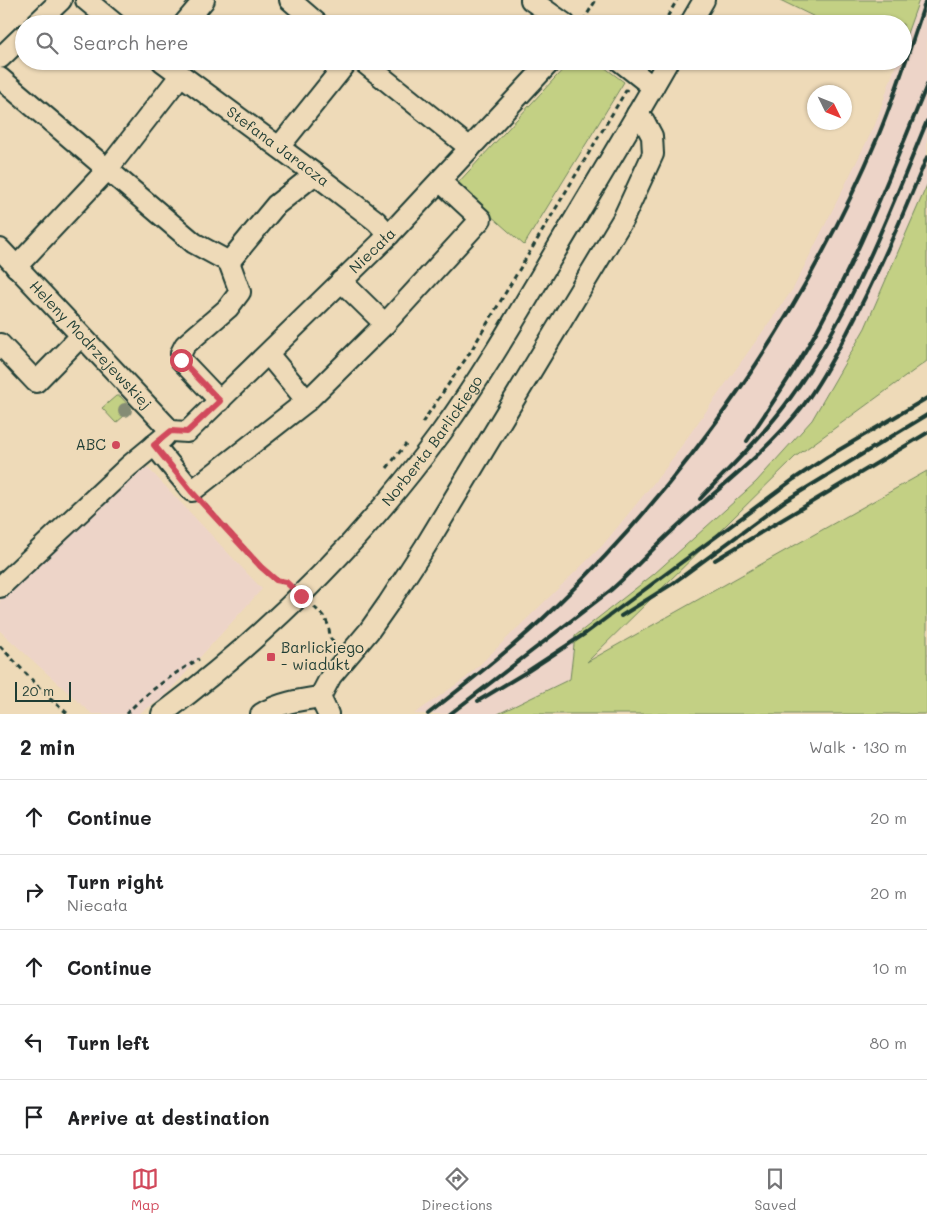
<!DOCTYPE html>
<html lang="en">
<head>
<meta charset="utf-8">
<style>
  :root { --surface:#fff; --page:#f6f6f6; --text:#202124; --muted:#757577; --line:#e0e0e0; --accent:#d1495b }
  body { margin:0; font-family:Mali,sans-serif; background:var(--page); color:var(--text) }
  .compass { position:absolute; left:807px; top:85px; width:45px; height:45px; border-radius:50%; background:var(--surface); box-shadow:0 1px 4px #0004; rotate:133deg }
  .scale { position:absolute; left:15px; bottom:12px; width:56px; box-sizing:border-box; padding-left:5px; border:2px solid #1f3d34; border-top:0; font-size:14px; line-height:18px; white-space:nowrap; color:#1f3d34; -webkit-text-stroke:4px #eedab8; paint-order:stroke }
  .stop { position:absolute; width:15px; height:15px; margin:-11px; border:4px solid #d1495b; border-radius:50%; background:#fff }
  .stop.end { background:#d1495b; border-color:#fff; box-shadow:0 1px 5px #0008 }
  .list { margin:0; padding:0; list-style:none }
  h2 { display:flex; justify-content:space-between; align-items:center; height:65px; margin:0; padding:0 20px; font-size:21px }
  h2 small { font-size:16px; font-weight:400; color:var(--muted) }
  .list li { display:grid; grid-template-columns:32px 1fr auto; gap:15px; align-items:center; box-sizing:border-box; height:75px; padding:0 20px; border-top:1px solid var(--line) }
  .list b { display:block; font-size:19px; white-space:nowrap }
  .list p { margin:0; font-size:16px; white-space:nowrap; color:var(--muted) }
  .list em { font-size:16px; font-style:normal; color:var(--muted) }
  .icon { flex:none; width:28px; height:28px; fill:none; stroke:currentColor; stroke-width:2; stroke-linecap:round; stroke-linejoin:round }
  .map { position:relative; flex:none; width:927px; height:714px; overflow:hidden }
  .search { position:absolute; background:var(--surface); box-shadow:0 1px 4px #0004; left:15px; right:15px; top:15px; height:55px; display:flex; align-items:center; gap:12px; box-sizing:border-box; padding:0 18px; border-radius:28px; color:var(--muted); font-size:19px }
  .sheet { height:440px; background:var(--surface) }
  nav { display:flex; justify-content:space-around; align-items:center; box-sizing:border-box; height:70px; border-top:1px solid var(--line); background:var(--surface); font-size:14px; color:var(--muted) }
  nav a { display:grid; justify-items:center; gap:2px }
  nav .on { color:var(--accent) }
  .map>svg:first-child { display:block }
</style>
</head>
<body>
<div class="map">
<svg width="927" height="714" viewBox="0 0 927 714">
  <rect width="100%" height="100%" fill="#eedab8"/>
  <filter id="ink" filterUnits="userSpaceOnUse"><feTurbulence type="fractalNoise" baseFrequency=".02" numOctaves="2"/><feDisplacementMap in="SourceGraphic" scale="10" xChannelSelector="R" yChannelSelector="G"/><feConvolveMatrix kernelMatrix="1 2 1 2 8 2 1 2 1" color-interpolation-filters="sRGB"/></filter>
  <g filter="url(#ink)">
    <g fill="#edd4c8">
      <polygon points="919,0 927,0 927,185 865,328 812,420 756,482 654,574 575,636 570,679 498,714 414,714 467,677 602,546 665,469 793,289 875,125 897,61 903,61 903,45"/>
      <polygon points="135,454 262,589 162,699 138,714 92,714 0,631 0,574"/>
    </g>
    <g fill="#c3d084" stroke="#71865c">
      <polygon points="780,0 919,0 904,42 903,24 829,24"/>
      <polygon points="573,61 596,61 624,82 524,245 456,185 567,65"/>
      <polygon points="927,185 927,361 795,457 587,662 927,471 927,714 498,714 570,679 575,636 654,574 756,482 812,420 865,328"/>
      <polygon points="116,396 120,396 132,409 116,423 102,408"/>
    </g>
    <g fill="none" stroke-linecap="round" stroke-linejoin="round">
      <g stroke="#1f3d34" stroke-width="24">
        <g id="minor">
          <polyline points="86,0 115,24"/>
          <polyline points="290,0 318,24"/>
          <polyline points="531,0 565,24"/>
          <polyline points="36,24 61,0"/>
          <polyline points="184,24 204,0"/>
          <polyline points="690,24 704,0"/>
          <polyline points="0,58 24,35"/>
          <path id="s1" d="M 162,61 L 315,174 L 376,221 L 389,235"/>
          <polyline points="362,61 470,148"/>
          <polyline points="620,61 653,87"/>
          <polyline points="0,78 194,243 229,262 240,292 228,308 185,345 181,353 181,360 220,401"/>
          <polyline points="279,147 348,61"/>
          <path id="s2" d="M 0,249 L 171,431 L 187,432 L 389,235 L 551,61"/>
          <polyline points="229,262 276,205 315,174"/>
          <polyline points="16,267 107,170 180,76"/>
          <polyline points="341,281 385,324"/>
          <polyline points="0,344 36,382 81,336"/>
          <polyline points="268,354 307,401"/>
          <polyline points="154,445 192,491 307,401 385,324 481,219 440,181"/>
          <polyline points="0,587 129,466 164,437"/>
          <polyline points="320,697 331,676 369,631 388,604 425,547 623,219 653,154 652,136 644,121 637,114"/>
          <polyline points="320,697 328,714"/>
          <path id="s3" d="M 162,714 C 270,633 361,542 441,433 C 478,382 510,328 542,274 C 584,203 627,133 668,61"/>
          <path d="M 261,714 C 279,703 299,700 320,697"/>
        </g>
      </g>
      <g stroke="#1f3d34" stroke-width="3" stroke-dasharray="5 4" stroke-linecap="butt">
        <polyline points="583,21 596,0"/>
        <polyline points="663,24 677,0"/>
        <polyline points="422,423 469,354 627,89"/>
        <polyline points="387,468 406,444"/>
        <polyline points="205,505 261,567 276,580 288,583"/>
        <path d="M 314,607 C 326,618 329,622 330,638 L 335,643"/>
        <polyline points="0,646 48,697 68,714"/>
        <path d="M 126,714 C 147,692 173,674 199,659"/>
      </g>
      <use href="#minor" stroke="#eedab8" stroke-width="20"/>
      <g stroke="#1f3d34" stroke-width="4">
        <path d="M 747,441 C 773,402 800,363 822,321 C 863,245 894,165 927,85"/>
        <path d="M 700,499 C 731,466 765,434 791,397 C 851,314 888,215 927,121"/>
        <polyline points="715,560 927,433"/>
        <polyline points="621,616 672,584 785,501 927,415"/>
        <polyline points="478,701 528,671 586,633 794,479 827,457 927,398"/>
        <path d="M 428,714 C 471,680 515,646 554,608 C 693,474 804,312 879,134 C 897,90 911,45 926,0"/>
        <path d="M 450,714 L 611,590 C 633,571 652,549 673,530 C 717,489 765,454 802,407 C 820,384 833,358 847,333 C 877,276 902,217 927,157"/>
      </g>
    </g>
    <circle fill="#858c74" cx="125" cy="410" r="7"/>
  </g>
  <g fill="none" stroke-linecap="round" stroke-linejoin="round" filter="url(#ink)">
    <polyline stroke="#d1495b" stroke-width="6" points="181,360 220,401 187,432 171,431 154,445 192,492 261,567 276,580 286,582 301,596"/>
  </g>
  <g fill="#d1495b" stroke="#eedab8" stroke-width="2">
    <circle cx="116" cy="445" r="5"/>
    <rect x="266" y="652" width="10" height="10" rx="2.5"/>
  </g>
  <g text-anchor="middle" stroke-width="4" stroke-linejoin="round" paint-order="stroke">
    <g font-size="15" fill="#1f3d34" stroke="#eedab8">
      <text dy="5" stroke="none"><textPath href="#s1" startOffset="144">Stefana Jaracza</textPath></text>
      <text dy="5" stroke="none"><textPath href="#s2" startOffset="525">Niecała</textPath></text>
      <text dy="5" stroke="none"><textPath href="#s2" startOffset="132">Heleny Modrzejewskiej</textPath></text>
      <text dy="5" stroke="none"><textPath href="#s3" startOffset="386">Norberta Barlickiego</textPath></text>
    </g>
    <g font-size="15" fill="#1f3d34" stroke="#eedab8" text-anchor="end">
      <text x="106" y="450">ABC</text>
      <text x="281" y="653" text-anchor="start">Barlickiego<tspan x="281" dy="17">- wiadukt</tspan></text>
    </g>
  </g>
</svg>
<svg class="compass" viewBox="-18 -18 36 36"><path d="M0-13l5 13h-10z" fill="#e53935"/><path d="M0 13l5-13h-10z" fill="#757577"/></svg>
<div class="scale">20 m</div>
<div class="stop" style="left:181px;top:360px"></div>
<div class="stop end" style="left:301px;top:596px"></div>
<div class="search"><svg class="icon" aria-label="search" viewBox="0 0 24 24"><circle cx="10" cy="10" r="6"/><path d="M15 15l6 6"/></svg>Search here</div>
</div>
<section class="sheet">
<h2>2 min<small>Walk · 130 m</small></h2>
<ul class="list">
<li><svg class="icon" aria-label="ahead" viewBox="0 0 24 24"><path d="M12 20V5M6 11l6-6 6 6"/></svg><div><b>Continue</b></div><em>20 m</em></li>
<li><svg class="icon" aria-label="right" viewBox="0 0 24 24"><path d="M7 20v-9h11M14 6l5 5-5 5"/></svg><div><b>Turn right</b><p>Niecała</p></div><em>20 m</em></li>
<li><svg class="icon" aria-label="ahead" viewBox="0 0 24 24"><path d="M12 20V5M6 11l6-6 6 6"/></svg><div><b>Continue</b></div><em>10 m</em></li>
<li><svg class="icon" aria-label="left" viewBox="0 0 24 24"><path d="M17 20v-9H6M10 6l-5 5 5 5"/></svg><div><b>Turn left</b></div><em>80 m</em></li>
<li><svg class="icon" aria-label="arrive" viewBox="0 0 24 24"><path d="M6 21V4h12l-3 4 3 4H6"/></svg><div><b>Arrive at destination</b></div></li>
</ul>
</section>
<nav>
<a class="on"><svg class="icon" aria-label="map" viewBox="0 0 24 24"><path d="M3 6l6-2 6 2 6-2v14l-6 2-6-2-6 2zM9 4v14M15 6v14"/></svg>Map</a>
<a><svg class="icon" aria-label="directions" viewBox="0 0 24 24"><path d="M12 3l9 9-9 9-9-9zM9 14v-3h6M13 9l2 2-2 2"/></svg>Directions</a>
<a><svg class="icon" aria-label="saved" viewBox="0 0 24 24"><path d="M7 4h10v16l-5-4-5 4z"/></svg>Saved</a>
</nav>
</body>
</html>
